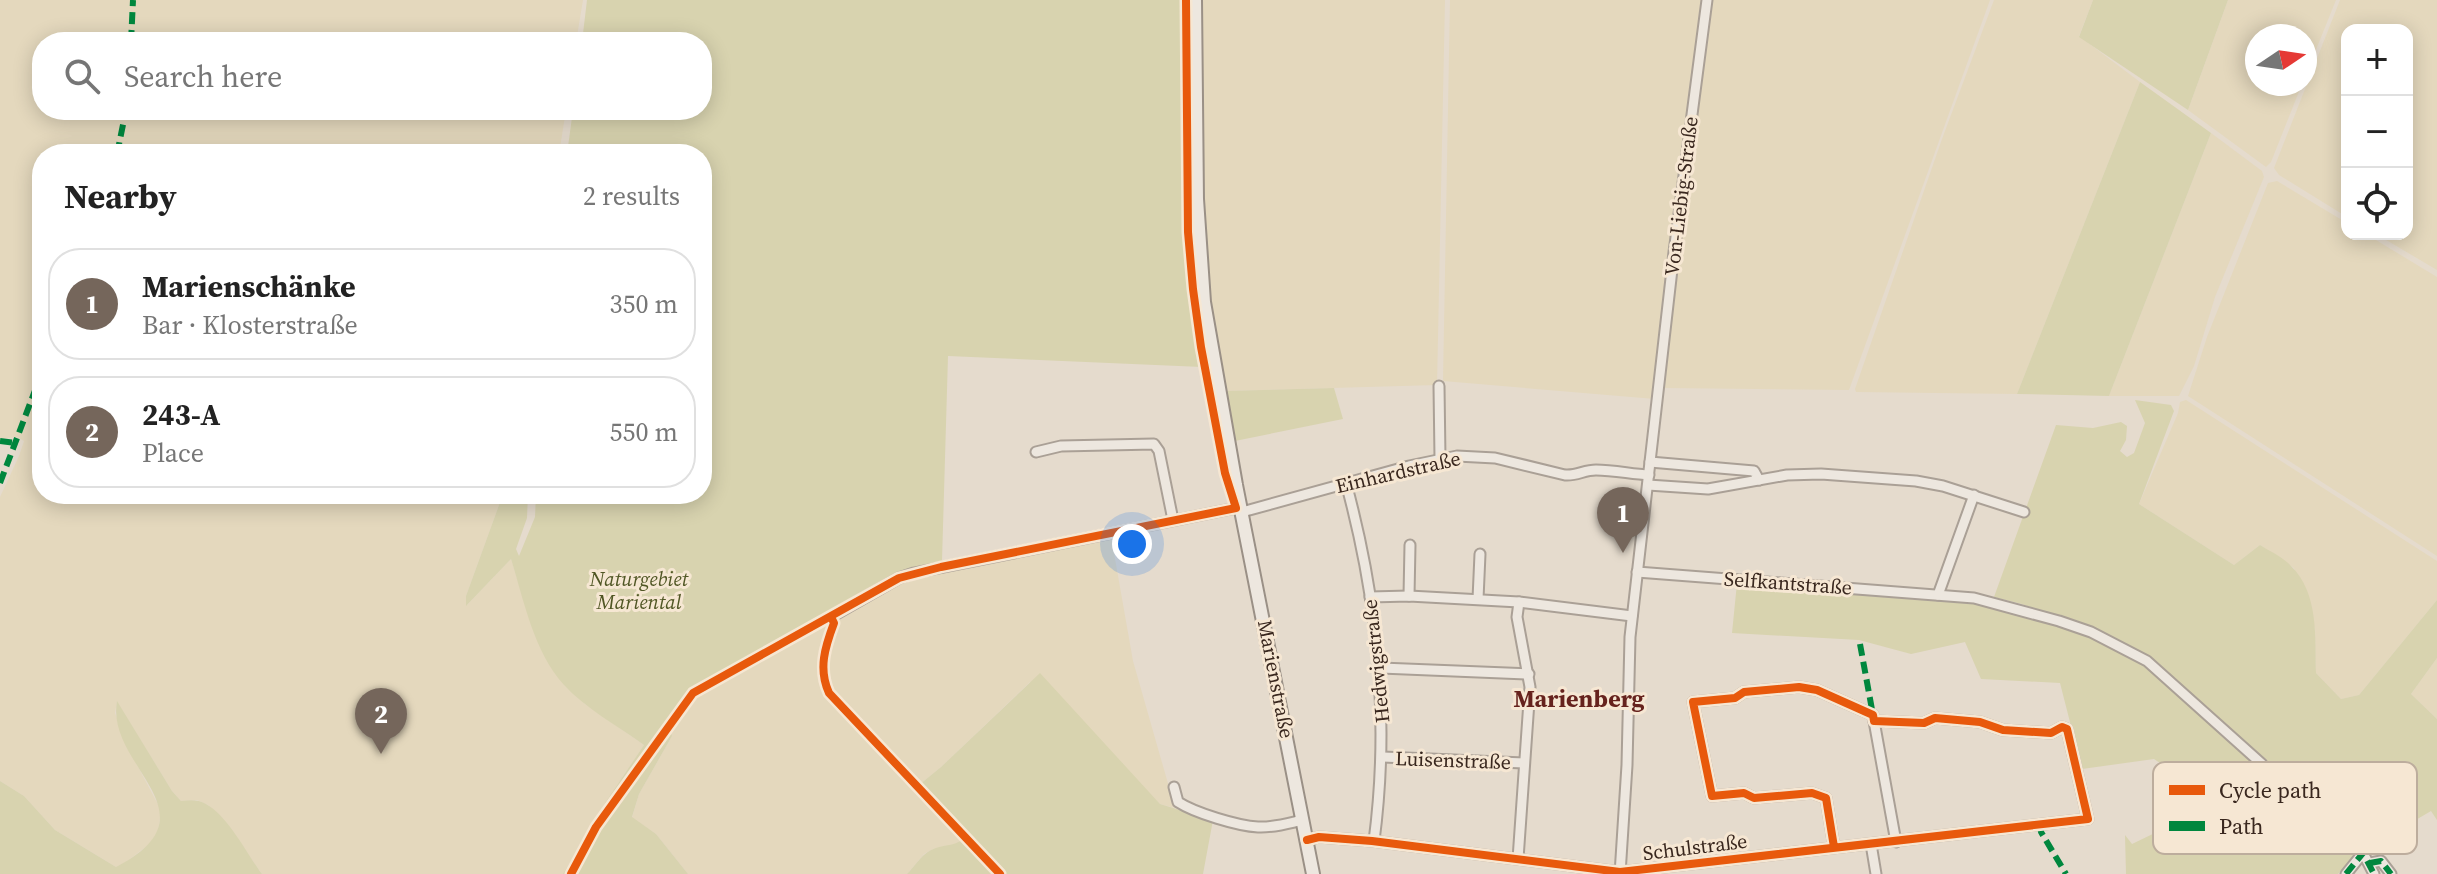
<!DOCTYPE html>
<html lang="en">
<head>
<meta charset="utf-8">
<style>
  :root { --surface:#fff; --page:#f2f2f2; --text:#222; --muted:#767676; --line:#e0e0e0; --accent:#75665b }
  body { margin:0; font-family:"Source Serif 4",serif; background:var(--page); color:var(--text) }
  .controls { position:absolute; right:24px; top:24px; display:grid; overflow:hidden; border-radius:16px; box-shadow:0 4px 20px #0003 }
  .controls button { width:72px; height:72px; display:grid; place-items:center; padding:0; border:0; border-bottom:2px solid var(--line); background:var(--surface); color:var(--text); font:40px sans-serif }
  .compass { position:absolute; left:2245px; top:24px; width:72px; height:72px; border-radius:50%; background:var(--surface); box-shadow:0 4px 20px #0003; rotate:77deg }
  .you { position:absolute; left:1132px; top:544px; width:28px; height:28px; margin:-20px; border:6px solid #fff; border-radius:50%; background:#1a73e8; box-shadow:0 0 0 12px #1a73e833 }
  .badge { display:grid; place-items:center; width:52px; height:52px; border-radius:50%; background:var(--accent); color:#fff; font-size:26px; font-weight:700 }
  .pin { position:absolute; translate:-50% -66px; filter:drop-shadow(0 2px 4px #0008) }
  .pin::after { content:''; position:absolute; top:42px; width:28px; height:24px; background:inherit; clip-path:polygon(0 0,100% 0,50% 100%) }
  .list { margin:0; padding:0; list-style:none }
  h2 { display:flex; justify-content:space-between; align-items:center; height:104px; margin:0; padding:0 32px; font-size:34px }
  h2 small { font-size:26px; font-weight:400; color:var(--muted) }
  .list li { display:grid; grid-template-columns:52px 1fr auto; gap:24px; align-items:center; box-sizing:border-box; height:112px; margin:0 16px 16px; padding:0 16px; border:2px solid var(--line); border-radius:32px }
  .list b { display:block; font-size:30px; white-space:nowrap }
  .list p { margin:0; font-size:26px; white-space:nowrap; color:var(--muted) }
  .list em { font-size:26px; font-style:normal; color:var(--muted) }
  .icon { flex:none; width:44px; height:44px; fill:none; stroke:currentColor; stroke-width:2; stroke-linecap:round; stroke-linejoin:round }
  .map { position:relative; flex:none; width:2437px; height:874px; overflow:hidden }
  .search { position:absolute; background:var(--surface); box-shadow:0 4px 20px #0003; left:32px; top:32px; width:680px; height:88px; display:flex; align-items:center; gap:20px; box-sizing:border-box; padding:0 28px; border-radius:32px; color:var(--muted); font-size:30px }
  .panel { position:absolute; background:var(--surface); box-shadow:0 4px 20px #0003; left:32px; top:144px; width:680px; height:360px; border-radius:32px }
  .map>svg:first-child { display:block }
</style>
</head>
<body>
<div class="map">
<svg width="2437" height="874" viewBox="0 0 2437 874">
  <rect width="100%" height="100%" fill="#e5dbcd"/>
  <g fill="#e4d8bd">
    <polygon points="0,0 583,0 576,42 42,42 42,110 566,110 559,154 42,154 42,494 503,494 466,596 467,605 511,559 528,614 565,686 585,704 644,745 605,803 563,874 262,874 230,829 208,805 197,800 181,801 172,791 117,702 115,713 128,748 161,810 158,832 152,842 126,862 116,867 55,830 24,796 0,781 0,497 19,456 24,441 17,437 0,439"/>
    <polygon points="1201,0 1445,0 1437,385 1225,391 1214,339 1203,238"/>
    <polygon points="1450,0 1704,0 1683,149 1655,399 1443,381"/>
    <polygon points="1711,0 1990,0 1849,390 1664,388 1677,263"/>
    <polygon points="1994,0 2093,0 2079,36 2140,82 2017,394 1856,392 1855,389 1942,139"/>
    <polygon points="2228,0 2336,0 2305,77 2305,36 2257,36 2257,84 2302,84 2271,162 2266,167 2188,110"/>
    <polygon points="2340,0 2437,0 2437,270 2376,234 2407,234 2407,30 2347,30 2347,217 2279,175 2274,168"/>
    <polygon points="2211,133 2262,171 2264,177 2215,297 2194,366 2179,396 2109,396"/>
    <polygon points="2277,181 2347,223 2347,234 2366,234 2437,277 2437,556 2188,396 2207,337 2268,183"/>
    <polygon points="2186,400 2437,561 2437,600 2359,695 2341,699 2316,673 2315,629 2294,568 2260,545 2234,565 2139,504 2178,413 2180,402"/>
    <polygon points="1111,536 1133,661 1175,808 1160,804 1030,682 941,767 919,785 833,693 826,681 827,655 835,628 839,620 869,599 916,577"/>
    <polygon points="829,624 819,672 828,696 963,839 956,845 933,849 924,854 907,874 688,874 656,834 632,818 639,794 672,736 670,730 701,692"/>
    <polygon points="2437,658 2437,719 2411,694"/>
  </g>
  <g fill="#d8d3af">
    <path d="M 587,0 L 1186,0 C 1187,135 1183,273 1211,406 C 1215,430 1218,455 1226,477 L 1221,474 L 1201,375 L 1202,367 L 948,356 L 942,561 L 911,569 L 884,583 L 693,691 L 627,778 L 567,874 L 563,874 L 605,803 L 644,745 C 618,726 586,709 564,685 C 534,652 524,601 511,559 L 466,606 L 466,596 L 503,494 L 528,494 L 527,518 L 516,549 L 519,556 L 535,517 L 536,494 L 702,494 L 702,154 L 567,154 L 573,110 L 702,110 L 702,42 L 582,42 Z"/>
    <polygon points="2093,0 2228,0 2188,110 2079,37"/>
    <polygon points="2140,82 2211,133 2109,396 2017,394"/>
    <polygon points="1334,388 1343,419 1235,441 1225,391"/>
    <path d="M 2135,400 L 2171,405 L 2174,411 L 2139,504 L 2234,565 L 2260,545 C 2271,552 2283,557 2291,566 C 2319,593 2315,638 2316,673 L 2341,699 L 2359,695 L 2437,600 L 2437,658 L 2411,694 L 2437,719 L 2437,820 L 2431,811 L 2380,841 L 2362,843 L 2290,788 L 2160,670 L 2091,630 L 2022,604 L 1994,597 L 2056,425 L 2093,428 L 2121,422 L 2127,426 L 2126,440 L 2120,451 L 2127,457 L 2134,453 L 2145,423 Z"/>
    <polygon points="1737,583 1870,592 1870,596 1976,604 2046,621 2084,632 2147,664 2277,782 2352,845 2355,854 2338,874 2126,874 2125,835 2132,844 2188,817 2190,813 2184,801 2174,798 2163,765 2154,759 2082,769 2060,683 1981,679 1965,642 1911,654 1859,640 1732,633"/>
    <polygon points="1040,673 1160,804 1213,820 1203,874 1002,874 919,785 941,767"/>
    <path d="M 117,701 L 172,791 L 181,801 C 190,800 198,799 206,804 C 228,816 247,854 262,874 L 0,874 L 0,781 L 24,796 L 55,830 L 116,867 C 220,813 105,767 117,701 Z"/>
    <polygon points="670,730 672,736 639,794 632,817 656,834 688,874 575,874 612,808"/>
    <path d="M 963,839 L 997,874 L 907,874 C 915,866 921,855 931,850 C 942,844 954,847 963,839 Z"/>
  </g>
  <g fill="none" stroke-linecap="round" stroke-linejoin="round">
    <g stroke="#aaa096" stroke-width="13">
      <g id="street">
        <polyline points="1439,386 1440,458"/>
        <polyline points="1036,452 1061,446 1154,444 1159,451 1173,520"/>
        <polyline points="1650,462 1754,471 1759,480"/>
        <path d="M 1346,483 C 1378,601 1390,720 1374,841"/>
        <polyline points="1648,485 1708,489 1787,475 1821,474 1916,481 1943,486 2024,512"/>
        <path d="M 1242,512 L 1409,466 L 1457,456 L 1495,458 L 1565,475 C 1577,476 1584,470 1596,470 C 1614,470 1631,474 1649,475"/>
        <polyline points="1637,572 1974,598 2059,621 2091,632 2147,661 2262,764"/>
        <polyline points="1938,595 1974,495"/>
        <polyline points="1409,596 1410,545"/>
        <polyline points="1370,597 1409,596 1519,602 1632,616"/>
        <polyline points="1478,599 1480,554"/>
        <polyline points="831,617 899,578 914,573 1241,507"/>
        <polyline points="1381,668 1529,674"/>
        <polyline points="1874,721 1896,842"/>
        <polyline points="1383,757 1524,763"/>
        <path d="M 1174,787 L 1178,802 C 1195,813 1238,826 1258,827 C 1273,828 1289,823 1303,820"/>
        <polyline points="1307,840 1319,837 1372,841 1620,872 2088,819 2067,729 2062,727 2051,733 2003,730 1980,722 1935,718 1924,723 1874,721 1873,715 1817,690 1799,687 1744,692 1735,698 1693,702 1712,796 1744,793 1754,798 1812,793 1826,798 1834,847"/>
        <polyline points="1871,844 1876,874"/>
        <polyline points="1518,859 1530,687 1517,617 1519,602"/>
        <polyline points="2370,863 2381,861 2391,874"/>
        <polyline points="1620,874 1627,765 1630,637 1674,252 1707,0"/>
        <polyline points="2346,874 2363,853 2374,874"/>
      </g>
    </g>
    <g stroke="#9a9086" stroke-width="16">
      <polyline id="secondary" points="1195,0 1197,199 1204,302 1236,485 1313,874"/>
    </g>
    <use href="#street" stroke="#ede7df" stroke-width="9"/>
    <use href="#secondary" stroke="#ede7df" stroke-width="12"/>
    <g stroke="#00873e" stroke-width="6" stroke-dasharray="12 6" stroke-linecap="butt">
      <polyline points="131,42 133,0"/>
      <polyline points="117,154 126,110"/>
      <polyline points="0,441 17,443"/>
      <polyline points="0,483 42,372"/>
      <polyline points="1860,644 1873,715"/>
      <polyline points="2040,824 2041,832 2066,874"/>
      <polyline points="2370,863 2381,861 2391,874"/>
      <polyline points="2346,874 2363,853 2374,874"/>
    </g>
    <g stroke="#f6e7d3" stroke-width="13">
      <g id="cycleway">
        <path d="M 831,617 L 834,623 C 825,647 818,669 829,693 L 1000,874"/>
        <polyline points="1307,840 1319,837 1372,841 1620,872 2088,819 2067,729 2062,727 2051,733 2003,730 1980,722 1935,718 1924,723 1874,721 1873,715 1817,690 1799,687 1744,692 1735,698 1693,702 1712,796 1744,793 1754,798 1812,793 1826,798 1834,847"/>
        <polyline points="571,874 596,827 693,693 899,578 941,567 1236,508 1225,473 1201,347 1193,289 1188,232 1186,0"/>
      </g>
    </g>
    <use href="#cycleway" stroke="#e8590c" stroke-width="8"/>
  </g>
  <g text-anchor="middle" stroke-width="6" stroke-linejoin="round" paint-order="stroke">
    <g font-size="20" fill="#39271e" stroke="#f6e7d3">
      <text transform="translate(1681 196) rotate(-83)" y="7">Von-Liebig-Straße</text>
      <text transform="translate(1398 472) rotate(-13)" y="7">Einhardstraße</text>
      <text transform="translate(1788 583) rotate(4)" y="7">Selfkantstraße</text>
      <text transform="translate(1376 661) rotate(-96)" y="7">Hedwigstraße</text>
      <text transform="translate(1276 679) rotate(79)" y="7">Marienstraße</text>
      <text transform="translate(1453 760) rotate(2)" y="7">Luisenstraße</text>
      <text transform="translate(1695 847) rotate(-7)" y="7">Schulstraße</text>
    </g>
    <g font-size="20" font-style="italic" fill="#505624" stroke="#f6e7d3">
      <text x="639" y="586">Naturgebiet<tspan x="639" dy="23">Mariental</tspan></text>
    </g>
    <g font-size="24" font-weight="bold" fill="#66221d" stroke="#f6e7d3">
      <text x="1579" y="707">Marienberg</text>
    </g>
  </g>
  <rect x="2153" y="762" width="264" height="92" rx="12" fill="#f6e7d3" stroke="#bdad9d" stroke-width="2"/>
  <rect x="2169" y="785" width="36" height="10" fill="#e8590c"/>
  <rect x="2169" y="821" width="36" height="10" fill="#00873e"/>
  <g font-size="22" fill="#39271e">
    <text x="2219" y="798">Cycle path</text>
    <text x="2219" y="834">Path</text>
  </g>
</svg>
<div class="controls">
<button>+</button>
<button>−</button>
<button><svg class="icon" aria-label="locate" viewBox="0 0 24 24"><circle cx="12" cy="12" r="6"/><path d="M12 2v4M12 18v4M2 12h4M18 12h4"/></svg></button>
</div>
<svg class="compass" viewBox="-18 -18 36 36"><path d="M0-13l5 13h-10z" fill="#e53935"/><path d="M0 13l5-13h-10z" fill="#767676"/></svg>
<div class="you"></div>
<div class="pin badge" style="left:1623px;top:553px">1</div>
<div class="pin badge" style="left:381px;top:754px">2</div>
<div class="search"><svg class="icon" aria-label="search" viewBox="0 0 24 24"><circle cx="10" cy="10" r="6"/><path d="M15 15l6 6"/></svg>Search here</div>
<section class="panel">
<h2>Nearby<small>2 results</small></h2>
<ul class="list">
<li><span class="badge">1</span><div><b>Marienschänke</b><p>Bar · Klosterstraße</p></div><em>350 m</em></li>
<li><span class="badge">2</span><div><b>243-A</b><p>Place</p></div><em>550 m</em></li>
</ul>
</section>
</div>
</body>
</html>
